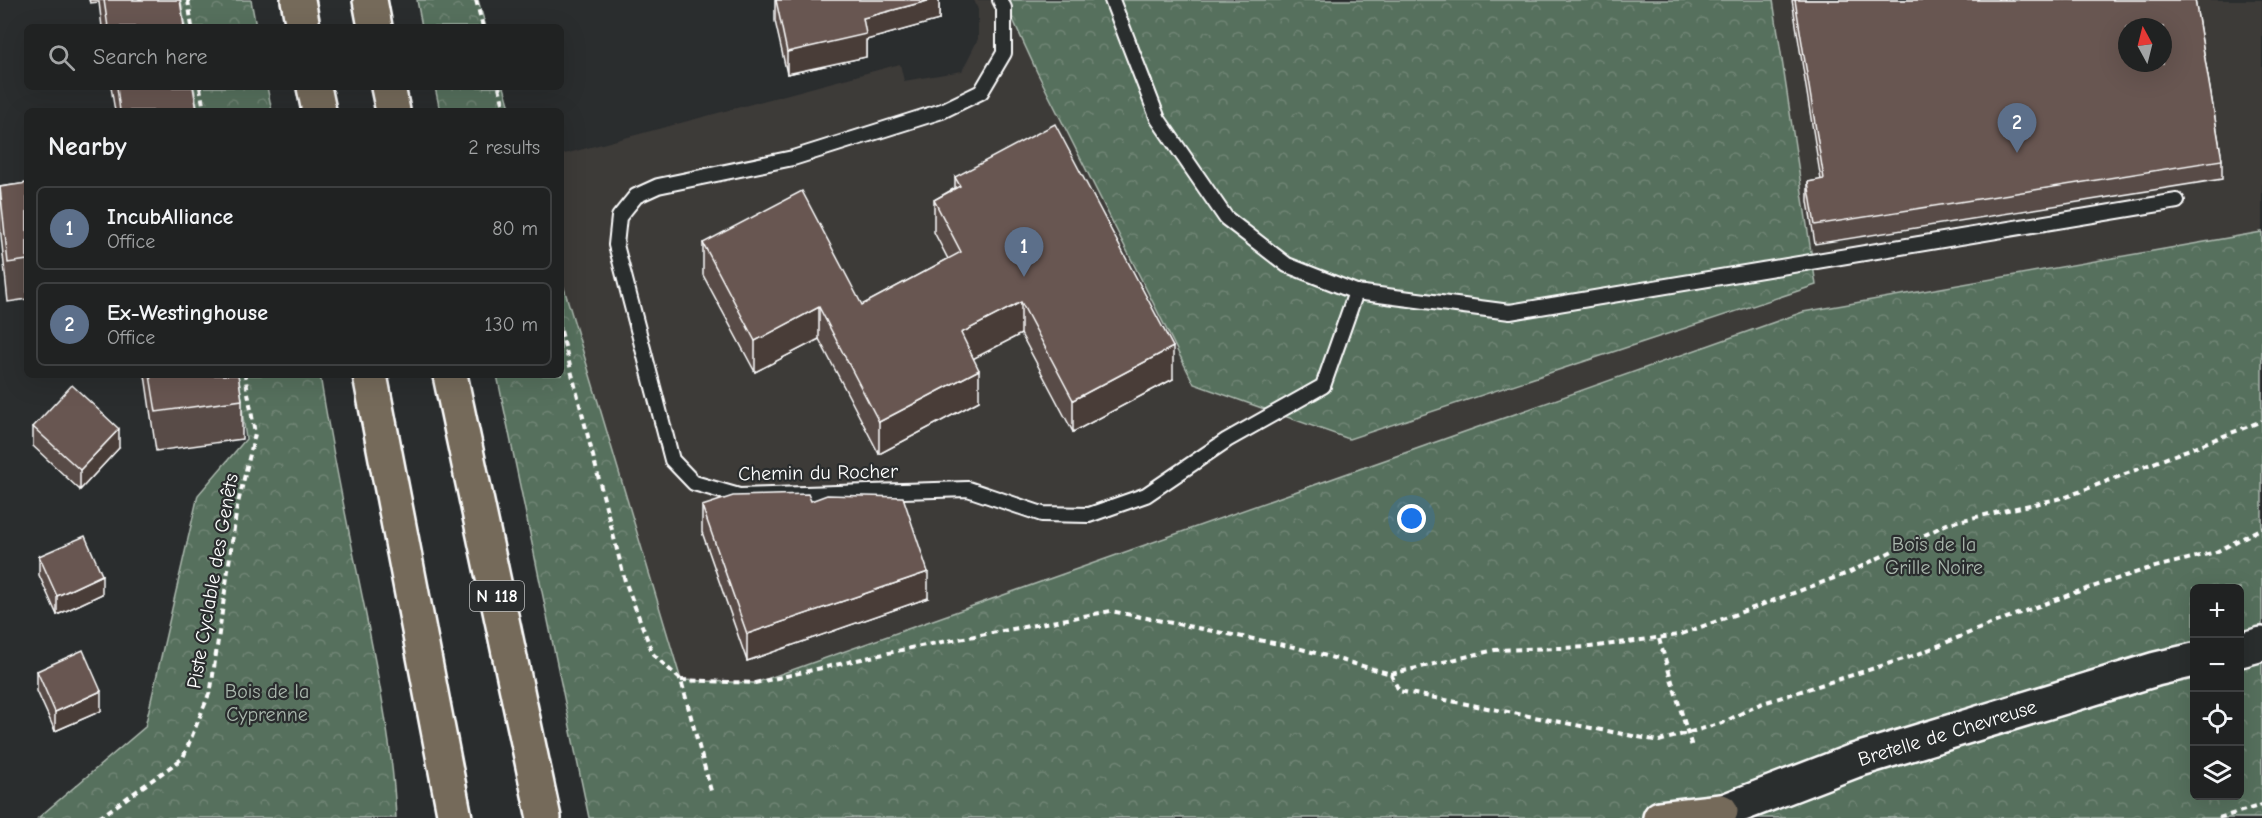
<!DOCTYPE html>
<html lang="en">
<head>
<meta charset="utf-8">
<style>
  :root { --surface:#202222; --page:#2d2f2f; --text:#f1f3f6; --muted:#a2a4a5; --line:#3d3f40; --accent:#db2777 }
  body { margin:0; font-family:"Comic Neue",sans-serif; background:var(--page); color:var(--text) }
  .controls { position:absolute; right:18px; bottom:18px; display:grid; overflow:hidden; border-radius:9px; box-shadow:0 6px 24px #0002 }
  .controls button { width:54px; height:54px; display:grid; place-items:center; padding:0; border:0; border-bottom:2px solid var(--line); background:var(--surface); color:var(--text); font:30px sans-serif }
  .compass { position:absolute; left:2118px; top:18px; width:54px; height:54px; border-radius:50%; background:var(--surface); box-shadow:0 6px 24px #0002; rotate:353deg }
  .you { position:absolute; left:1412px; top:519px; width:21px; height:21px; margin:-15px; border:4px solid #fff; border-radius:50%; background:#1a73e8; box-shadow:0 0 0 9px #1a73e833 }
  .badge { display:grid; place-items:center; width:39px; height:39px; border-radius:50%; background:var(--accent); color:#fff; font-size:20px; font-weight:700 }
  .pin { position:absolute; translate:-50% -50px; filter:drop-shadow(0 2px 3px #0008) }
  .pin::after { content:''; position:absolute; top:32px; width:21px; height:18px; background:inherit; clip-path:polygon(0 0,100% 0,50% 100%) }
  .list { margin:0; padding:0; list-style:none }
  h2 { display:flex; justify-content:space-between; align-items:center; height:78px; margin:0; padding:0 24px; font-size:26px }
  h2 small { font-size:20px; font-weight:400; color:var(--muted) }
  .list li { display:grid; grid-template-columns:39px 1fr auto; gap:18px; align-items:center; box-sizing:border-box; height:84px; margin:0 12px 12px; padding:0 12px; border:2px solid var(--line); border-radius:9px }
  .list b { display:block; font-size:22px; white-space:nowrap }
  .list p { margin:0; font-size:20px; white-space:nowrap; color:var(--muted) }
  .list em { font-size:20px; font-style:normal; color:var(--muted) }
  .icon { flex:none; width:33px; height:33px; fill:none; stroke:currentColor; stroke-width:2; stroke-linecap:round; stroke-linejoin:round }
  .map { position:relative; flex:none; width:2262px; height:818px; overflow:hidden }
  .search { position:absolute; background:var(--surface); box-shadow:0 6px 24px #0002; left:24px; top:24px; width:540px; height:66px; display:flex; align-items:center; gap:15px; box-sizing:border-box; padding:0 21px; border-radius:9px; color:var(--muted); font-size:22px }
  .panel { position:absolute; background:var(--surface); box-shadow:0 6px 24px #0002; left:24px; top:108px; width:540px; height:270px; border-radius:9px }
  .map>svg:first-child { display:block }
</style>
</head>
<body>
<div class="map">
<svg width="2262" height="818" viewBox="0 0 2262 818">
  <defs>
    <pattern id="forest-crowns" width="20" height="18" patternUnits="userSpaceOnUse" patternTransform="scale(1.5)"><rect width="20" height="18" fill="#57705d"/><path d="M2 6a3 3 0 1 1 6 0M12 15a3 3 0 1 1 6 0" fill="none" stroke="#708575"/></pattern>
  </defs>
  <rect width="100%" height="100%" fill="#2a2d2e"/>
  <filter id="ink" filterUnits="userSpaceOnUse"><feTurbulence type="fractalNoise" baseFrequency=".0167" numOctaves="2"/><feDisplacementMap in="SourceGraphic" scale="12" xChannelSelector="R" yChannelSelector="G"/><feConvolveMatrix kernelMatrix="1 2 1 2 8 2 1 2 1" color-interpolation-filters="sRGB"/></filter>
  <g filter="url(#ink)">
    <path fill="#3d3a38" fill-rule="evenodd" d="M 974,0 L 2262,0 L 2262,232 L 1803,312 L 755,683 L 681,680 L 561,278 L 561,155 L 900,64 L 904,81 L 962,71 L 978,39 L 978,10 ZM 2127,27 L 2163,27 L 2163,63 L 2127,63 Z"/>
    <g fill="url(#forest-crowns)" stroke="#abb8ae" stroke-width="1.5" fill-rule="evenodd">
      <polygon points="181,0 251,0 256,27 185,27"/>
      <polygon points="417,0 478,0 486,27 422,27"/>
      <polygon points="1004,0 1773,0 1816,285 1349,439 1194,384 1037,72"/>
      <polygon points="194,87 267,87 272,111 198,111"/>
      <polygon points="435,87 504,87 511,111 440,111"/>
      <path d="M 2262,232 L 2262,818 L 589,818 L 497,375 L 561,375 L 561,278 L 681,680 L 755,683 L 1803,312 ZM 2194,588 L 2240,588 L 2240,796 L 2194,796 Z"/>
      <path d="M 237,375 L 320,375 C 332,452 348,528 364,605 C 378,676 393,746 396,818 L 38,818 L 145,727 L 198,495 L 246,439 Z"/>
    </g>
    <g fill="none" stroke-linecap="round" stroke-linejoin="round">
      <g stroke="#fff" stroke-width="18">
        <g id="lane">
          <polyline points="1000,0 1004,8 1004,53 981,92 942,111 793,158 658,186 636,196 619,217 616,245 672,460 694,483 739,496 968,489 1042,514 1089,515 1146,495 1227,440 1323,386 1356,292"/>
          <polyline points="1112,0 1158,119 1226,218 1287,265 1356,292 1510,312 2177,201"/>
        </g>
      </g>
      <g stroke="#fff" stroke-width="38">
        <g id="secondary">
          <polyline points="2240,650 2262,644"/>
          <path id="s1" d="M 1706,818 L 1854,761 L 2156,669 L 2194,660"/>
        </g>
      </g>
      <g stroke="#fff" stroke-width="38">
        <g id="highway">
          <polyline points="298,0 303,27"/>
          <polyline points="370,0 375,27"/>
          <polyline points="314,87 319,111"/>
          <polyline points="388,87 393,111"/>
          <polyline points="370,375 455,818"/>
          <polyline points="450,375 544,818"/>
          <polyline points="1660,818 1721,811"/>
        </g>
      </g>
      <g stroke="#fff" stroke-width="4" stroke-dasharray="6 4.5" stroke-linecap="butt">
        <polyline points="188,0 192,27"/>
        <polyline points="476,0 483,27"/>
        <polyline points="200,87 204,111"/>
        <polyline points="499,87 505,111"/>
        <polyline points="561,331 625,581 653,654 681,680 711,791"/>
        <polyline points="1659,639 1692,747"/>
        <polyline points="1391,674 1399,691 1659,741 1722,723 1760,704 1916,655 1993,623 2074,593 2147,569 2216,552 2262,528"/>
        <polyline points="681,680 755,683 915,647 1111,611 1294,647 1391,674 1495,650 1590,647 1679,635 1848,573 1949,523 2066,497 2262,421"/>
        <polyline points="99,818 183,758 211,689 237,507 255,434 245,375"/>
        <polyline points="2219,818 2262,805"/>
      </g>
      <use href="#lane" stroke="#2a2d2e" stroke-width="14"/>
      <use href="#secondary" stroke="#2a2d2e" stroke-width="33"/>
      <use href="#highway" stroke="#746a5a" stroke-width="33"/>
    </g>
    <g fill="#594b46" stroke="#fff" stroke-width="1.5">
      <polygon points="89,0 180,0 184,27 102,27 99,2 90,3"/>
      <polygon points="775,0 939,0 939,20 866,40 866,57 787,74 775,21"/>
      <polygon points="1792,0 2195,0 2222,160 2222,179 1815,244 1808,201 1808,182 1821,180"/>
      <polygon points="111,87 193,87 197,111 115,111"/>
      <polygon points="955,177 1173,379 1073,432 1021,334 973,358 979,401 879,454 819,339 755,372 703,275 703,243 862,305 948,259 934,232 934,200 955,188"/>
      <polygon points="27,183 27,299 8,302 0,226 0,187"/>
      <polygon points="145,375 238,375 242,400 242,439 156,451"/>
      <polygon points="33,427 119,448 80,490 33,446"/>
      <polygon points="811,501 928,598 747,661 702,532 702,506"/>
      <polygon points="39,556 102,594 57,615 39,575"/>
      <polygon points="37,671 101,711 55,731 37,691"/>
    </g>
    <g fill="#493d39" stroke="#fff" stroke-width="1.5">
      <polygon points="931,0 939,0 939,20 866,40 866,57 787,74 787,52 863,18"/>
      <polygon points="1021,302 1021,334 961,365 961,333"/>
      <polygon points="819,307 819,339 755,372 755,341"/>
      <polygon points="1173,347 1173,379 1073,432 1073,400"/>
      <polygon points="979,370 979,401 879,454 879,422"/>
      <polygon points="119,429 119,448 80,490 80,470"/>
      <polygon points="928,572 928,598 747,661 747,634"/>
      <polygon points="102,575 102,594 57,615 57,596"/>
      <polygon points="101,691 101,711 55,731 55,712"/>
    </g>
    <g fill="#685751" stroke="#fff" stroke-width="1.5" fill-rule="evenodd">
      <polygon points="104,0 180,0 184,27 108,27"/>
      <polygon points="776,0 931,0 863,18 866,34 787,52"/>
      <path d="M 1795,0 L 2195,0 L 2222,160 L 1815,225 L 1808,182 L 1824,179 ZM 2127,27 L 2163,27 L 2163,63 L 2127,63 Z"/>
      <polygon points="117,87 193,87 197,111 120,111"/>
      <polygon points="1055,124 1173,347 1073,400 1021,302 961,333 979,370 879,422 819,307 755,341 703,243 802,191 862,305 961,252 934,200 960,186 955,177"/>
      <polygon points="27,183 27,260 8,263 0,187"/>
      <polygon points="150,375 238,375 242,400 156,412"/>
      <polygon points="72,385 119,429 80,470 33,427"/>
      <polygon points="808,494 811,501 827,495 903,497 928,572 747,634 702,506 733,496"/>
      <polygon points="85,536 102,575 57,596 39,556"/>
      <polygon points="83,650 101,691 55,712 37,671"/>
    </g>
  </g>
  <g text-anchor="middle" stroke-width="4.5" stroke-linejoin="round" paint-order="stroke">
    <rect fill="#2a2d2e" stroke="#bfc0c0" stroke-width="1.5" x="470" y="581" width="54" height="30" rx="4.5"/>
    <g font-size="18" font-weight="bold" fill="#fff">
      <text x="497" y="602">N 118</text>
    </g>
    <g font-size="20" fill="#fff" stroke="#2a2d2e">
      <text transform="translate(818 472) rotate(-1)" y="7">Chemin du Rocher</text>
      <text transform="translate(212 581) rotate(-80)" y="7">Piste Cyclable des Genêts</text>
      <text dy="7" stroke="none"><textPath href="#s1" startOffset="256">Bretelle de Chevreuse</textPath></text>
    </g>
    <g font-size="20" fill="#abb8ae" stroke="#2a2d2e">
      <text x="1934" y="551">Bois de la<tspan x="1934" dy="23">Grille Noire</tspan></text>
      <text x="267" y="698">Bois de la<tspan x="267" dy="23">Cyprenne</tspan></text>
    </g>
  </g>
</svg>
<div class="controls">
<button>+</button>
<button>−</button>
<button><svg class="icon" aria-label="locate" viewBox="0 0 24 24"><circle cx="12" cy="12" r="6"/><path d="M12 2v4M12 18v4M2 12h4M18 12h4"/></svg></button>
<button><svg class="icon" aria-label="layers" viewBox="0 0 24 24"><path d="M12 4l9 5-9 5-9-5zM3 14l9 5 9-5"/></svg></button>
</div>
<svg class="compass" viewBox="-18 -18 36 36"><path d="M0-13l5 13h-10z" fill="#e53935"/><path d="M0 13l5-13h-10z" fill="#a2a4a5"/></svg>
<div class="you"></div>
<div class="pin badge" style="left:1024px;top:277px;background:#5c6f8a">1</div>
<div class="pin badge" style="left:2017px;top:153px;background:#5c6f8a">2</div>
<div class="search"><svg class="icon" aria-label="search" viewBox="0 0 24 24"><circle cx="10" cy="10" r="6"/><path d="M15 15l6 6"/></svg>Search here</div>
<section class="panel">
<h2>Nearby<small>2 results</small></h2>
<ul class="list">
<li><span class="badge" style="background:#5c6f8a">1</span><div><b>IncubAlliance</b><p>Office</p></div><em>80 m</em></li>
<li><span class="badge" style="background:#5c6f8a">2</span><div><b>Ex-Westinghouse</b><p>Office</p></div><em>130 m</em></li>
</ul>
</section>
</div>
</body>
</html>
